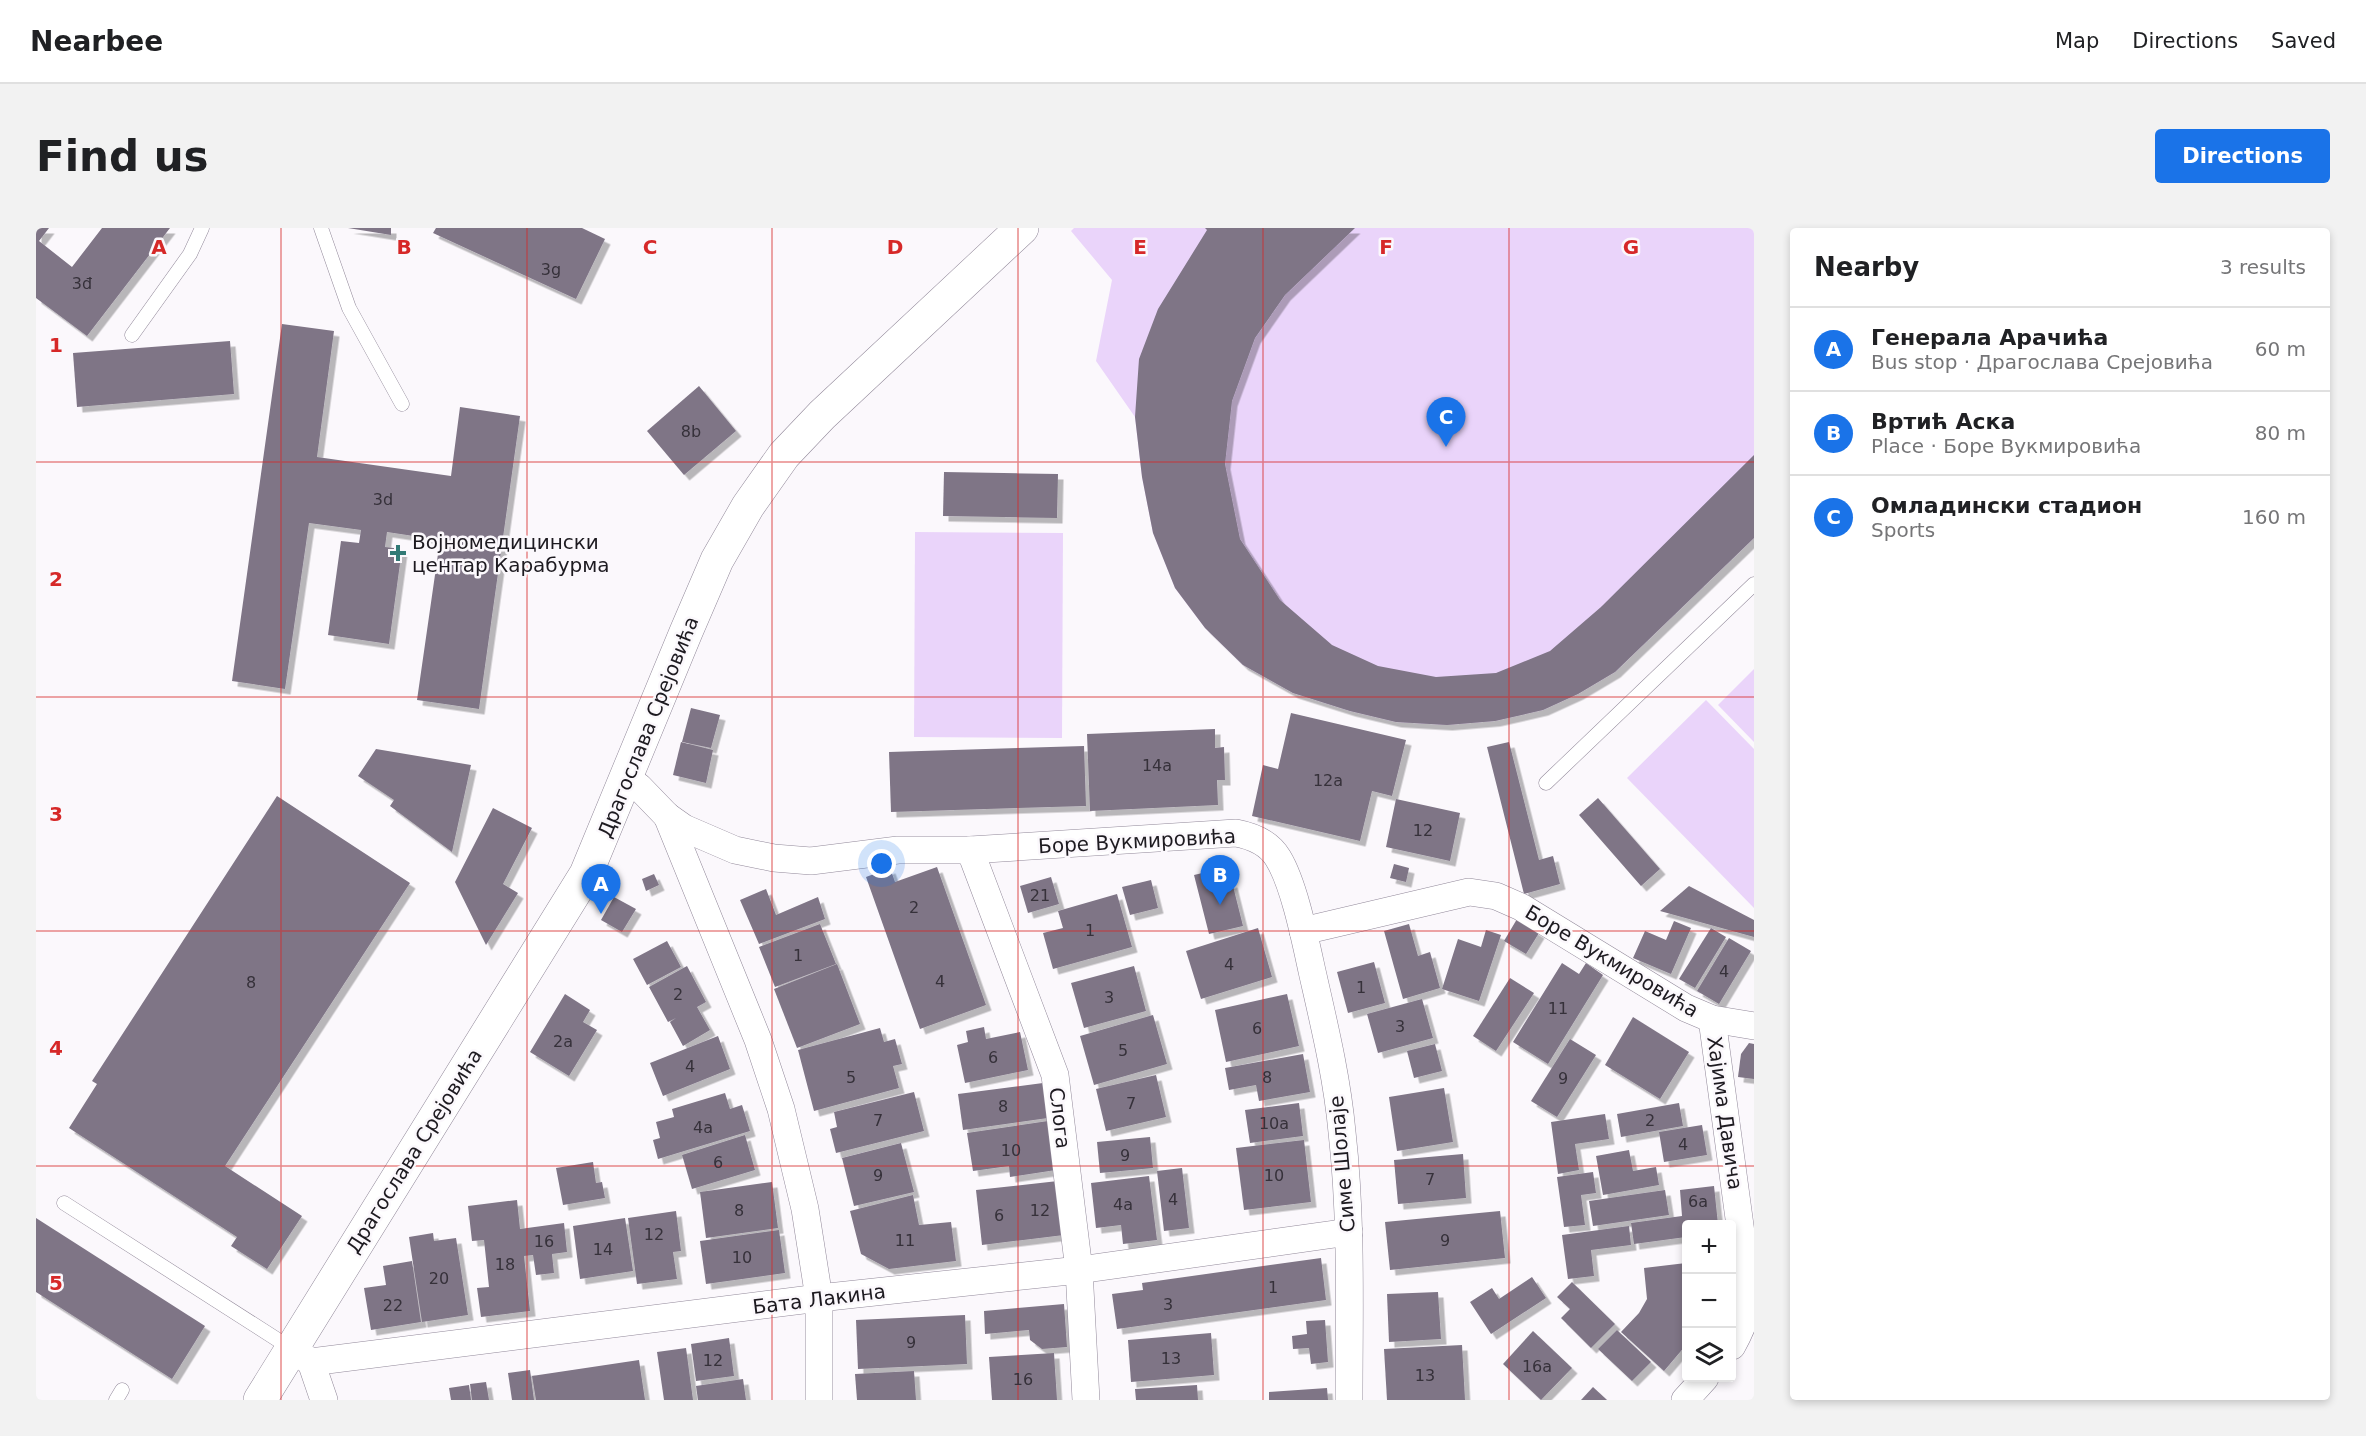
<!DOCTYPE html>
<html lang="en">
<head>
<meta charset="utf-8">
<style>
  :root { --surface:#fff; --page:#f2f2f2; --text:#202124; --muted:#757577; --line:#e0e0e0; --accent:#1a73e8 }
  body { margin:0; font-family:"DejaVu Sans",sans-serif; background:var(--page); color:var(--text) }
  .controls { position:absolute; right:18px; bottom:18px; display:grid; overflow:hidden; border-radius:6px; box-shadow:0 3px 9px #0003 }
  .controls button { width:54px; height:54px; display:grid; place-items:center; padding:0; border:0; border-bottom:2px solid var(--line); background:var(--surface); color:var(--text); font:30px sans-serif }
  .you { position:absolute; left:846px; top:636px; width:21px; height:21px; margin:-15px; border:4px solid #fff; border-radius:50%; background:#1a73e8; box-shadow:0 0 0 9px #1a73e833 }
  .badge { display:grid; place-items:center; width:39px; height:39px; border-radius:50%; background:var(--accent); color:#fff; font-size:20px; font-weight:700 }
  .pin { position:absolute; translate:-50% -50px; filter:drop-shadow(0 2px 3px #0008) }
  .pin::after { content:''; position:absolute; top:32px; width:21px; height:18px; background:inherit; clip-path:polygon(0 0,100% 0,50% 100%) }
  .list { margin:0; padding:0; list-style:none }
  h2 { display:flex; justify-content:space-between; align-items:center; height:78px; margin:0; padding:0 24px; font-size:26px }
  h2 small { font-size:20px; font-weight:400; color:var(--muted) }
  .list li { display:grid; grid-template-columns:39px 1fr auto; gap:18px; align-items:center; box-sizing:border-box; height:84px; padding:0 24px; border-top:2px solid var(--line) }
  .list b { display:block; font-size:22px; white-space:nowrap }
  .list p { margin:0; font-size:20px; white-space:nowrap; color:var(--muted) }
  .list em { font-size:20px; font-style:normal; color:var(--muted) }
  .icon { flex:none; width:33px; height:33px; fill:none; stroke:currentColor; stroke-width:2; stroke-linecap:round; stroke-linejoin:round }
  .map { position:relative; flex:none; width:1718px; height:1172px; overflow:hidden; border-radius:6px }
  header { display:flex; align-items:center; gap:36px; box-sizing:border-box; height:84px; padding:0 30px; background:var(--surface); border-bottom:2px solid var(--line) }
  header strong { font-size:28px }
  nav { display:flex; gap:33px; margin-inline-start:auto; font-size:21px }
  .intro { display:flex; align-items:center; justify-content:space-between; box-sizing:border-box; height:144px; padding:0 36px }
  h1 { margin:0; font-size:42px }
  .button { padding:15px 27px; border-radius:6px; background:var(--accent); color:#fff; font-size:21px; font-weight:700 }
  main { display:flex; gap:36px; padding:0 36px }
  aside { flex:1; background:var(--surface); border-radius:6px; box-shadow:0 3px 9px #0003 }
  .map>svg:first-child { display:block }
</style>
</head>
<body>
<header>
<strong>Nearbee</strong>
<nav><a>Map</a><a>Directions</a><a>Saved</a></nav>
</header>
<div class="intro"><h1>Find us</h1><a class="button">Directions</a></div>
<main>
<div class="map">
<svg width="1718" height="1172" viewBox="0 0 1718 1172">
  <defs>
    <filter id="shadow"><feDropShadow dx="5.5" dy="5.5" stdDeviation="0" flood-color="#0004"/></filter>
  </defs>
  <rect width="100%" height="100%" fill="#fbf8fc"/>
  <g fill="#ead4fa">
    <polygon points="1038,0 1718,0 1718,310 1579,444 1542,466 1507,482 1459,493 1411,497 1360,494 1314,483 1257,465 1207,437 1169,400 1139,360 1117,305 1106,249 1099,189 1060,133 1076,52 1035,3"/>
    <polygon points="879,304 1027,305 1026,510 878,509"/>
    <polygon points="1718,441 1718,514 1682,477"/>
    <polygon points="1670,472 1718,521 1718,680 1591,550"/>
  </g>
  <g fill="#7f7586" filter="url(#shadow)">
    <polygon points="0,0 13,0 3,13 36,39 66,0 134,0 51,108 0,70"/>
    <polygon points="312,0 355,0 355,7"/>
    <polygon points="400,0 546,0 569,11 540,71 397,5"/>
    <polygon points="1169,0 1319,0 1249,67 1219,110 1196,173 1189,236 1204,311 1244,372 1296,417 1342,438 1400,449 1460,445 1514,423 1565,379 1718,227 1718,310 1579,444 1542,466 1507,482 1459,493 1411,497 1360,494 1314,483 1257,465 1207,437 1169,400 1139,360 1117,305 1106,249 1099,189 1103,131 1122,81 1171,2"/>
    <polygon points="246,96 298,103 281,229 415,248 424,179 484,188 443,481 381,472 404,312 351,304 349,319 366,321 353,416 292,407 305,313 323,315 325,302 273,295 249,461 196,453"/>
    <polygon points="194,113 198,166 41,179 37,125"/>
    <polygon points="663,158 700,203 648,247 611,203"/>
    <polygon points="908,244 1022,246 1021,290 907,288"/>
    <polygon points="655,480 684,487 675,520 646,514"/>
    <polygon points="1255,485 1370,512 1356,568 1336,563 1324,613 1216,588 1227,537 1242,541"/>
    <polygon points="1179,501 1179,520 1188,519 1189,552 1181,552 1182,577 1054,583 1051,506"/>
    <polygon points="645,514 677,522 670,555 637,547"/>
    <polygon points="1473,514 1503,632 1517,628 1524,656 1488,666 1451,519"/>
    <polygon points="1048,518 1050,578 855,584 853,524"/>
    <polygon points="340,521 435,537 416,624 354,578 358,572 322,548"/>
    <polygon points="241,568 374,655 189,938 266,988 231,1041 195,1018 201,1009 33,900 61,856 56,853"/>
    <polygon points="1562,570 1624,641 1605,658 1543,587"/>
    <polygon points="1360,571 1424,585 1414,633 1350,619"/>
    <polygon points="457,580 496,600 467,656 482,665 450,717 419,654"/>
    <polygon points="1358,636 1373,640 1370,654 1354,650"/>
    <polygon points="901,639 950,777 884,801 830,649 854,640 859,654"/>
    <polygon points="1183,641 1187,657 1196,654 1207,698 1173,706 1158,647"/>
    <polygon points="618,646 623,657 610,663 606,651"/>
    <polygon points="1015,649 1023,676 992,685 984,658"/>
    <polygon points="1115,652 1122,680 1094,687 1086,659"/>
    <polygon points="1653,658 1718,692 1718,709 1624,683"/>
    <polygon points="730,661 740,687 782,669 789,691 723,716 704,672"/>
    <polygon points="1081,666 1096,719 1017,741 1007,705 1027,700 1022,683"/>
    <polygon points="578,669 600,681 586,704 565,692"/>
    <polygon points="1481,691 1503,705 1490,726 1468,713"/>
    <polygon points="1638,693 1655,700 1635,746 1597,730 1609,703 1630,712"/>
    <polygon points="784,696 800,736 739,759 723,719"/>
    <polygon points="1373,696 1382,728 1394,724 1404,760 1367,771 1348,703"/>
    <polygon points="1222,700 1236,749 1165,771 1150,723"/>
    <polygon points="1675,700 1690,709 1659,760 1643,751"/>
    <polygon points="1450,702 1465,707 1443,773 1406,761 1422,711 1445,719"/>
    <polygon points="1693,710 1715,723 1683,776 1661,763"/>
    <polygon points="631,713 645,739 611,757 597,731"/>
    <polygon points="1338,734 1349,775 1312,785 1301,744"/>
    <polygon points="1526,735 1543,746 1550,735 1567,747 1512,836 1477,814"/>
    <polygon points="801,736 824,796 761,820 738,761"/>
    <polygon points="651,738 670,774 661,779 674,802 647,818 634,794 640,790 632,794 613,759"/>
    <polygon points="1098,738 1110,783 1048,800 1035,755"/>
    <polygon points="1474,750 1498,765 1460,823 1437,808"/>
    <polygon points="529,766 554,782 547,794 561,802 533,848 494,824"/>
    <polygon points="1251,766 1263,818 1190,834 1179,782"/>
    <polygon points="1386,771 1397,810 1342,825 1331,786"/>
    <polygon points="1117,787 1131,836 1058,857 1044,808"/>
    <polygon points="1597,789 1653,824 1624,871 1569,837"/>
    <polygon points="948,799 950,811 984,804 992,842 929,855 921,817 932,814 930,803"/>
    <polygon points="844,800 848,814 859,811 866,836 857,838 863,860 778,883 762,822"/>
    <polygon points="682,808 694,841 627,868 614,835"/>
    <polygon points="1534,811 1560,827 1521,889 1495,873"/>
    <polygon points="1713,815 1718,816 1718,851 1702,849 1705,826"/>
    <polygon points="1399,816 1406,843 1378,850 1371,823"/>
    <polygon points="1267,826 1274,864 1223,873 1220,857 1193,862 1189,840"/>
    <polygon points="1120,847 1130,889 1070,903 1060,861"/>
    <polygon points="1007,855 1012,890 927,902 922,866"/>
    <polygon points="1408,860 1417,914 1361,923 1353,869"/>
    <polygon points="878,864 888,903 800,925 794,901 801,899 798,884"/>
    <polygon points="689,865 694,881 706,877 714,903 622,931 617,912 624,910 620,894 638,889 636,881"/>
    <polygon points="1263,875 1267,908 1214,915 1209,882"/>
    <polygon points="1643,875 1647,898 1585,909 1581,886"/>
    <polygon points="1569,886 1573,911 1539,916 1543,942 1522,946 1515,894"/>
    <polygon points="1012,893 1020,942 974,949 973,938 937,943 931,905"/>
    <polygon points="1666,897 1671,927 1628,934 1623,904"/>
    <polygon points="709,907 719,942 656,961 646,927"/>
    <polygon points="1114,909 1117,940 1064,945 1061,914"/>
    <polygon points="1268,912 1275,974 1208,982 1200,920"/>
    <polygon points="865,915 878,964 818,978 806,930"/>
    <polygon points="1593,922 1597,943 1620,939 1623,957 1567,967 1560,928"/>
    <polygon points="1427,926 1430,970 1362,976 1358,932"/>
    <polygon points="557,934 560,955 566,954 569,970 527,977 520,940"/>
    <polygon points="1146,940 1153,1000 1128,1003 1121,943"/>
    <polygon points="1557,944 1560,965 1545,967 1549,997 1528,999 1521,949"/>
    <polygon points="1113,948 1121,1012 1087,1016 1085,997 1060,1000 1055,955"/>
    <polygon points="1022,953 1028,1007 946,1017 940,962"/>
    <polygon points="736,954 742,1000 670,1010 664,964"/>
    <polygon points="1678,958 1682,996 1650,996 1650,1009 1598,1016 1595,995 1646,988 1644,962"/>
    <polygon points="1629,962 1633,987 1557,998 1553,973"/>
    <polygon points="877,967 883,997 915,994 920,1033 853,1041 825,1026 814,983"/>
    <polygon points="481,972 484,1001 528,995 531,1024 516,1026 518,1045 500,1047 497,1027 488,1028 494,1083 445,1089 441,1060 453,1059 448,1012 436,1013 432,978"/>
    <polygon points="640,983 645,1023 637,1024 641,1051 601,1056 592,990"/>
    <polygon points="1464,983 1469,1030 1354,1042 1349,994"/>
    <polygon points="0,990 169,1098 136,1151 0,1064"/>
    <polygon points="589,990 597,1043 544,1051 537,998"/>
    <polygon points="1593,998 1595,1017 1555,1022 1558,1048 1532,1051 1526,1007"/>
    <polygon points="743,1002 749,1045 670,1056 664,1013"/>
    <polygon points="397,1005 398,1013 420,1010 432,1087 386,1094 373,1009"/>
    <polygon points="1285,1030 1290,1072 1081,1101 1076,1066 1107,1062 1106,1055"/>
    <polygon points="376,1033 385,1094 335,1102 328,1060 350,1057 347,1038"/>
    <polygon points="1650,1035 1650,1117 1628,1143 1585,1104 1603,1085 1611,1071 1608,1040"/>
    <polygon points="1496,1049 1510,1070 1455,1106 1434,1074 1456,1060 1463,1071"/>
    <polygon points="1536,1054 1579,1096 1555,1120 1525,1090 1534,1081 1521,1069"/>
    <polygon points="1402,1064 1405,1111 1353,1114 1351,1066"/>
    <polygon points="1028,1076 1031,1119 1006,1121 994,1112 993,1102 949,1106 948,1083"/>
    <polygon points="929,1087 931,1136 822,1141 820,1092"/>
    <polygon points="1289,1092 1292,1134 1275,1136 1273,1120 1257,1121 1256,1108 1271,1106 1270,1093"/>
    <polygon points="1581,1102 1615,1134 1596,1153 1562,1121"/>
    <polygon points="1497,1103 1536,1140 1505,1172 1467,1136"/>
    <polygon points="1175,1105 1178,1147 1095,1154 1092,1112"/>
    <polygon points="693,1110 698,1148 660,1153 655,1116"/>
    <polygon points="1426,1117 1429,1172 1351,1172 1348,1121"/>
    <polygon points="650,1120 657,1172 628,1172 621,1124"/>
    <polygon points="1018,1125 1021,1172 956,1172 953,1129"/>
    <polygon points="603,1132 609,1172 500,1172 496,1148"/>
    <polygon points="494,1142 498,1172 476,1172 472,1145"/>
    <polygon points="878,1143 880,1172 821,1172 819,1146"/>
    <polygon points="707,1151 710,1172 662,1172 660,1158"/>
    <polygon points="450,1154 453,1172 436,1172 434,1156"/>
    <polygon points="433,1157 435,1172 415,1172 413,1160"/>
    <polygon points="1161,1157 1162,1172 1100,1172 1099,1161"/>
    <polygon points="1557,1159 1571,1172 1545,1172"/>
    <polygon points="1291,1160 1292,1172 1233,1172 1233,1164"/>
  </g>
  <g fill="none" stroke-linecap="round" stroke-linejoin="round">
    <g stroke="#92899a" stroke-width="15">
      <g id="lane">
        <polyline points="285,0 313,80 366,176"/>
        <polyline points="96,107 154,26 166,0"/>
        <polyline points="1510,555 1718,356"/>
        <polyline points="28,975 256,1121"/>
        <polyline points="80,1172 86,1162"/>
      </g>
    </g>
    <g stroke="#92899a" stroke-width="28">
      <g id="street">
        <path d="M 591,550 L 603,559 L 631,588 L 648,600 L 699,622 L 738,630 L 775,633 L 862,622 L 934,622 L 1200,605 C 1216,608 1233,615 1242,630 C 1258,656 1269,711 1276,743 C 1288,796 1301,849 1306,904 C 1316,993 1313,1083 1313,1172"/>
        <polyline points="631,588 722,812 745,881 769,981 783,1070 783,1172"/>
        <polyline points="934,622 1019,847 1043,1042 1050,1172"/>
        <polyline points="1267,703 1433,664 1460,668 1485,679 1650,780 1676,791 1718,798"/>
        <path d="M 1676,791 L 1713,1064 C 1712,1085 1706,1100 1696,1118"/>
        <polyline points="256,1121 275,1134 783,1070 1043,1042 1313,1004"/>
        <polyline points="275,1134 288,1172"/>
        <polyline points="1649,1172 1669,1150"/>
      </g>
    </g>
    <g stroke="#92899a" stroke-width="34">
      <polyline id="secondary" points="224,1172 550,646 650,404 681,332 712,278 748,227 786,187 986,0"/>
    </g>
    <use href="#lane" stroke="#fff" stroke-width="14"/>
    <use href="#street" stroke="#fff" stroke-width="27"/>
    <use href="#secondary" stroke="#fff" stroke-width="33"/>
  </g>
  <path fill="none" stroke="#d62828" stroke-width="1.5" stroke-opacity="0.55" d="M 245,0 L 245,1172M 491,0 L 491,1172M 736,0 L 736,1172M 982,0 L 982,1172M 1227,0 L 1227,1172M 1473,0 L 1473,1172M 0,234 L 1718,234M 0,469 L 1718,469M 0,703 L 1718,703M 0,938 L 1718,938"/>
  <path fill="#327a76" stroke="#fbf8fc" stroke-width="2" d="M359 316h6v6h6v6h-6v6h-6v-6h-6v-6h6z"/>
  <g text-anchor="middle" stroke-width="5" stroke-linejoin="round" paint-order="stroke">
    <g font-size="16" fill="#36313a">
      <text x="515" y="47">3g</text>
      <text x="46" y="61">3đ</text>
      <text x="655" y="209">8b</text>
      <text x="347" y="277">3d</text>
      <text x="1121" y="543">14a</text>
      <text x="1292" y="558">12a</text>
      <text x="1387" y="608">12</text>
      <text x="1004" y="673">21</text>
      <text x="878" y="685">2</text>
      <text x="1054" y="708">1</text>
      <text x="762" y="733">1</text>
      <text x="1193" y="742">4</text>
      <text x="1688" y="749">4</text>
      <text x="904" y="759">4</text>
      <text x="215" y="760">8</text>
      <text x="1325" y="765">1</text>
      <text x="642" y="772">2</text>
      <text x="1073" y="775">3</text>
      <text x="1522" y="786">11</text>
      <text x="1364" y="804">3</text>
      <text x="1221" y="806">6</text>
      <text x="527" y="819">2a</text>
      <text x="1087" y="828">5</text>
      <text x="957" y="835">6</text>
      <text x="654" y="844">4</text>
      <text x="815" y="855">5</text>
      <text x="1231" y="855">8</text>
      <text x="1527" y="856">9</text>
      <text x="1095" y="881">7</text>
      <text x="967" y="884">8</text>
      <text x="842" y="898">7</text>
      <text x="1614" y="898">2</text>
      <text x="1238" y="901">10a</text>
      <text x="667" y="905">4a</text>
      <text x="1647" y="922">4</text>
      <text x="975" y="928">10</text>
      <text x="1089" y="933">9</text>
      <text x="682" y="940">6</text>
      <text x="842" y="953">9</text>
      <text x="1238" y="953">10</text>
      <text x="1394" y="957">7</text>
      <text x="1137" y="977">4</text>
      <text x="1662" y="979">6a</text>
      <text x="1087" y="982">4a</text>
      <text x="703" y="988">8</text>
      <text x="1004" y="988">12</text>
      <text x="963" y="993">6</text>
      <text x="618" y="1012">12</text>
      <text x="869" y="1018">11</text>
      <text x="1409" y="1018">9</text>
      <text x="508" y="1019">16</text>
      <text x="567" y="1027">14</text>
      <text x="706" y="1035">10</text>
      <text x="469" y="1042">18</text>
      <text x="403" y="1056">20</text>
      <text x="1237" y="1065">1</text>
      <text x="1132" y="1082">3</text>
      <text x="357" y="1083">22</text>
      <text x="875" y="1120">9</text>
      <text x="1135" y="1136">13</text>
      <text x="677" y="1138">12</text>
      <text x="1501" y="1144">16a</text>
      <text x="1389" y="1153">13</text>
      <text x="987" y="1157">16</text>
    </g>
    <g font-size="20" fill="#1d1a20" stroke="#fbf8fc" text-anchor="start">
      <text x="376" y="321">Војномедицински<tspan x="376" dy="23">центар Карабурма</tspan></text>
    </g>
    <g font-size="20" fill="#1d1a20" stroke="#fbf8fc">
      <text transform="translate(612 499) rotate(-68)" y="7">Драгослава Срејовића</text>
      <text transform="translate(1101 613) rotate(-3)" y="7">Боре Вукмировића</text>
      <text transform="translate(1576 733) rotate(31)" y="7">Боре Вукмировића</text>
      <text transform="translate(1689 885) rotate(82)" y="7">Хајима Давича</text>
      <text transform="translate(1024 890) rotate(83)" y="7">Слога</text>
      <text transform="translate(378 923) rotate(-58)" y="7">Драгослава Срејовића</text>
      <text transform="translate(1306 936) rotate(-95)" y="7">Симе Шолаје</text>
      <text transform="translate(783 1071) rotate(-7)" y="7">Бата Лакина</text>
    </g>
  </g>
  <g font-size="20" text-anchor="middle" font-weight="bold" fill="#d62828" stroke="#fbf8fc" stroke-width="5" stroke-linejoin="round" paint-order="stroke">
    <text x="123" y="26">A</text>
    <text x="368" y="26">B</text>
    <text x="614" y="26">C</text>
    <text x="859" y="26">D</text>
    <text x="1104" y="26">E</text>
    <text x="1350" y="26">F</text>
    <text x="1595" y="26">G</text>
    <text x="20" y="124">1</text>
    <text x="20" y="358">2</text>
    <text x="20" y="593">3</text>
    <text x="20" y="827">4</text>
    <text x="20" y="1062">5</text>
  </g>
</svg>
<div class="controls">
<button>+</button>
<button>−</button>
<button><svg class="icon" aria-label="layers" viewBox="0 0 24 24"><path d="M12 4l9 5-9 5-9-5zM3 14l9 5 9-5"/></svg></button>
</div>
<div class="you"></div>
<div class="pin badge" style="left:565px;top:686px">A</div>
<div class="pin badge" style="left:1184px;top:677px">B</div>
<div class="pin badge" style="left:1410px;top:219px">C</div>
</div>
<aside>
<h2>Nearby<small>3 results</small></h2>
<ul class="list">
<li><span class="badge">A</span><div><b>Генерала Арачића</b><p>Bus stop · Драгослава Срејовића</p></div><em>60 m</em></li>
<li><span class="badge">B</span><div><b>Вртић Аска</b><p>Place · Боре Вукмировића</p></div><em>80 m</em></li>
<li><span class="badge">C</span><div><b>Омладински стадион</b><p>Sports</p></div><em>160 m</em></li>
</ul>
</aside>
</main>
</body>
</html>
